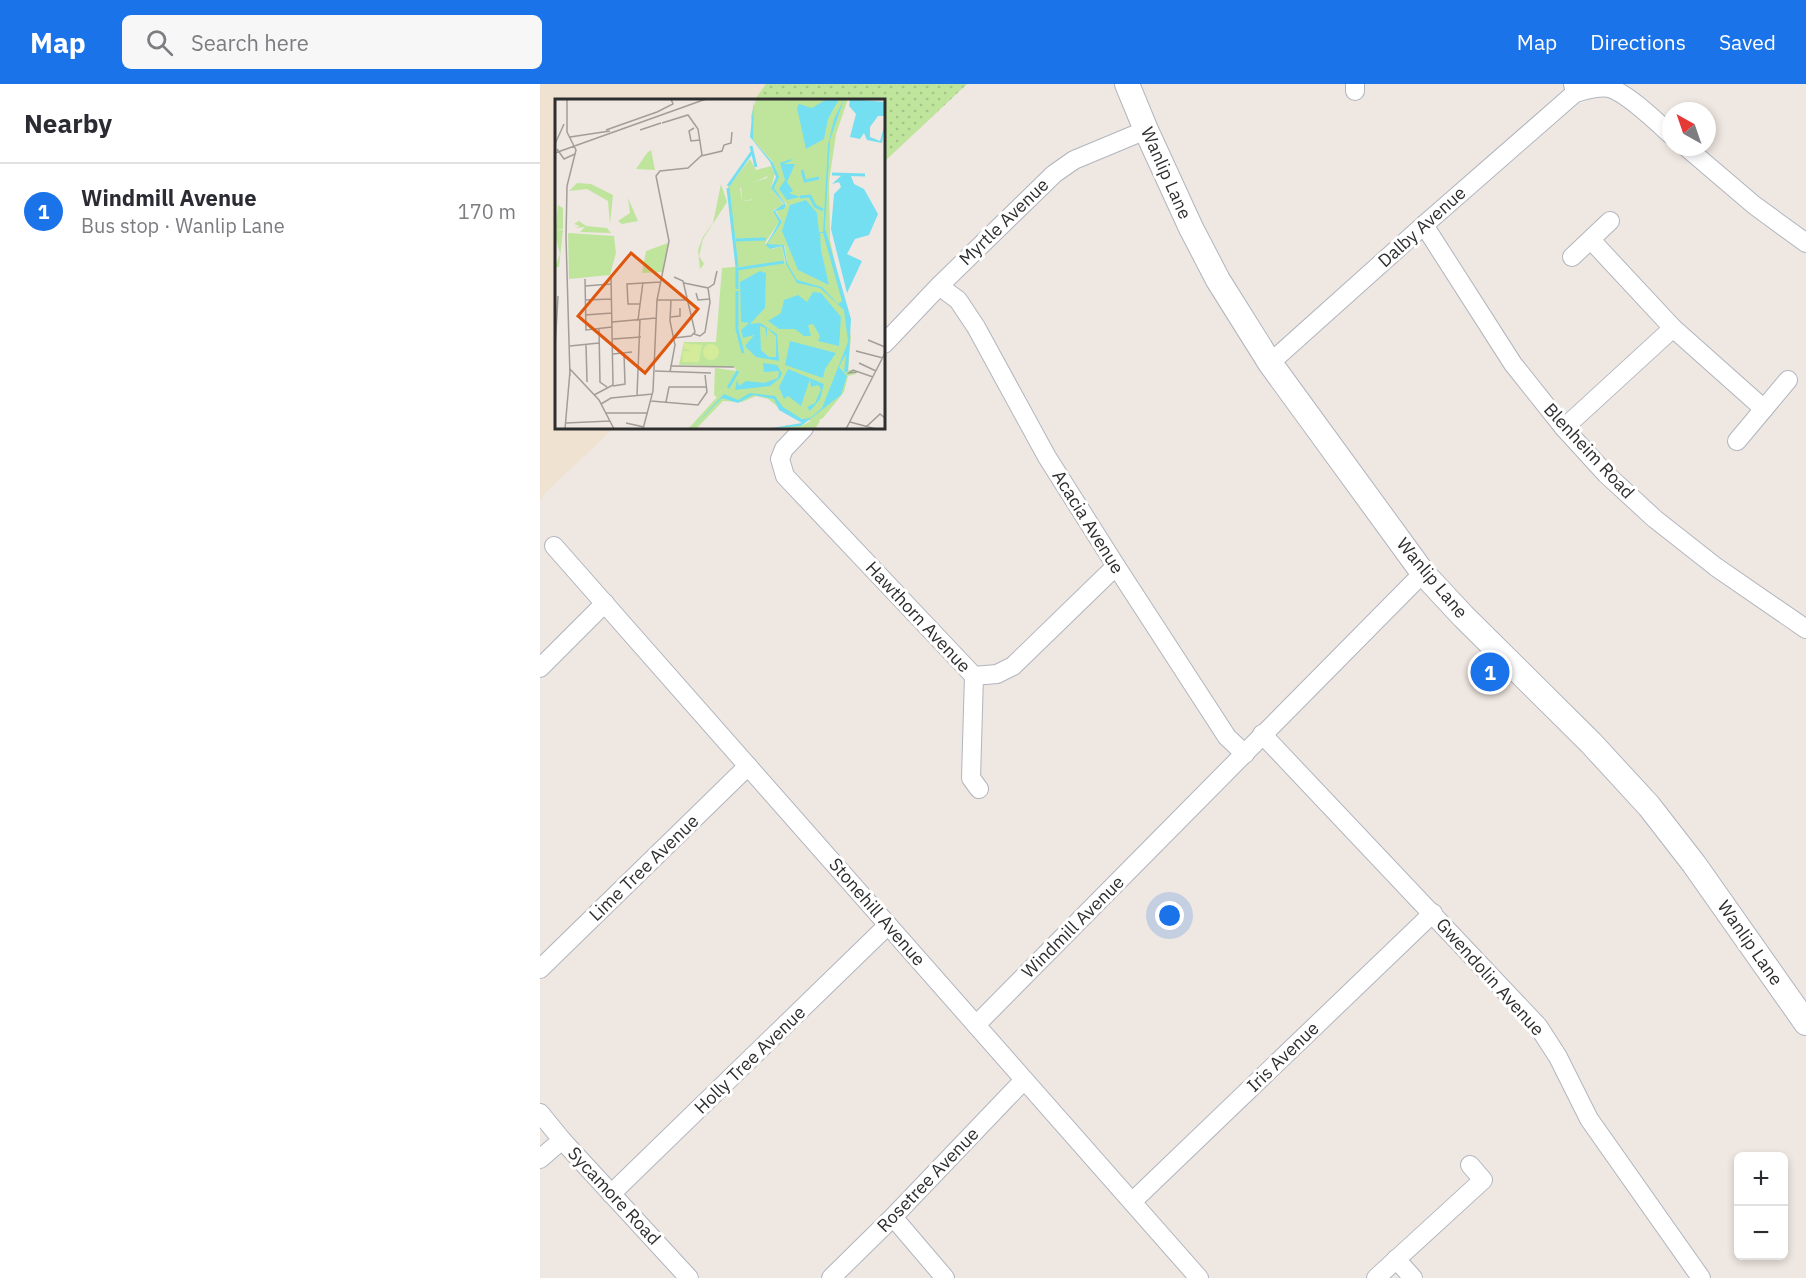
<!DOCTYPE html>
<html lang="en">
<head>
<meta charset="utf-8">
<style>
  :root { --surface:#fff; --page:#f7f7f7; --text:#2b2b33; --muted:#7c7c81; --line:#e1e1e2; --accent:#1a73e8 }
  body { margin:0; font-family:"IBM Plex Sans",sans-serif; background:var(--page); color:var(--text) }
  .controls { position:absolute; right:18px; bottom:18px; display:grid; overflow:hidden; border-radius:9px; box-shadow:0 3px 9px #0003 }
  .controls button { width:54px; height:54px; display:grid; place-items:center; padding:0; border:0; border-bottom:2px solid var(--line); background:var(--surface); color:var(--text); font:30px sans-serif }
  .compass { position:absolute; left:1122px; top:18px; width:54px; height:54px; border-radius:50%; background:var(--surface); box-shadow:0 3px 9px #0003; rotate:320deg }
  .you { position:absolute; left:630px; top:832px; width:21px; height:21px; margin:-15px; border:4px solid #fff; border-radius:50%; background:#1a73e8; box-shadow:0 0 0 9px #1a73e833 }
  .badge { display:grid; place-items:center; width:39px; height:39px; border-radius:50%; background:var(--accent); color:#fff; font-size:20px; font-weight:700 }
  .pin { position:absolute; translate:-50% -50%; border:3px solid #fff; box-shadow:0 2px 6px #0006 }
  .list { margin:0; padding:0; list-style:none }
  h2 { display:flex; justify-content:space-between; align-items:center; height:78px; margin:0; padding:0 24px; font-size:26px }
  h2 small { font-size:20px; font-weight:400; color:var(--muted) }
  .list li { display:grid; grid-template-columns:39px 1fr auto; gap:18px; align-items:center; box-sizing:border-box; height:96px; padding:0 24px; border-top:2px solid var(--line) }
  .list b { display:block; font-size:22px; white-space:nowrap }
  .list p { margin:0; font-size:20px; white-space:nowrap; color:var(--muted) }
  .list em { font-size:20px; font-style:normal; color:var(--muted) }
  .icon { flex:none; width:33px; height:33px; fill:none; stroke:currentColor; stroke-width:2; stroke-linecap:round; stroke-linejoin:round }
  .map { position:relative; flex:none; width:1266px; height:1194px; overflow:hidden }
  header { display:flex; align-items:center; gap:36px; box-sizing:border-box; height:84px; padding:0 30px; background:var(--accent); color:#fff }
  header strong { font-size:28px }
  nav { display:flex; gap:33px; margin-inline-start:auto; font-size:21px }
  .search { width:420px; height:54px; background:var(--page); display:flex; align-items:center; gap:15px; box-sizing:border-box; padding:0 21px; border-radius:9px; color:var(--muted); font-size:22px }
  main { display:flex }
  aside { flex:1; background:var(--surface) }
  .map>svg:first-child { display:block }
</style>
</head>
<body>
<header>
<strong>Map</strong>
<div class="search"><svg class="icon" aria-label="search" viewBox="0 0 24 24"><circle cx="10" cy="10" r="6"/><path d="M15 15l6 6"/></svg>Search here</div>
<nav><a>Map</a><a>Directions</a><a>Saved</a></nav>
</header>
<main>
<aside>
<h2>Nearby<small></small></h2>
<ul class="list">
<li><span class="badge">1</span><div><b>Windmill Avenue</b><p>Bus stop · Wanlip Lane</p></div><em>170 m</em></li>
</ul>
</aside>
<div class="map">
<svg width="1266" height="1194" viewBox="0 0 1266 1194">
  <defs>
    <pattern id="park-dots" width="8" height="8" patternUnits="userSpaceOnUse" patternTransform="scale(1.5)"><rect width="8" height="8" fill="#bfe59d"/><path d="M2 2h.1M6 6h.1" fill="none" stroke="#a4c588" stroke-width="1.8" stroke-linecap="round"/></pattern>
  </defs>
  <rect width="100%" height="100%" fill="#efe7e1"/>
  <polygon fill="#f0e2d0" points="0,0 427,0 344,78 344,16 16,16 16,344 74,344 4,410 0,418"/>
  <polygon fill="url(#park-dots)" points="226,0 427,0 344,78 344,16 218,16 216,14"/>
  <g fill="none" stroke-linecap="round" stroke-linejoin="round">
    <g stroke="#b1b5be" stroke-width="20">
      <g id="street">
        <polyline points="815,0 815,7"/>
        <path d="M 1033,0 L 1035,9 C 1046,6 1058,2 1069,4 C 1086,8 1117,38 1131,51"/>
        <polyline points="1146,63 1214,121 1266,159"/>
        <polyline points="884,141 973,280 1024,344 1066,390 1115,435 1176,483 1266,545"/>
        <polyline points="1032,173 1070,137"/>
        <polyline points="399,202 418,216 436,243 507,373 576,482 687,653 705,670"/>
        <polyline points="1133,244 1224,325"/>
        <polyline points="344,260 399,202 514,90 534,76 606,46"/>
        <polyline points="730,279 884,141 1035,9"/>
        <polyline points="264,344 244,365 240,375 245,392 434,592 457,590 473,582 576,482"/>
        <polyline points="1024,344 1133,244 1051,156"/>
        <polyline points="1197,357 1248,296"/>
        <polyline points="14,462 659,1194"/>
        <polyline points="0,584 65,519"/>
        <polyline points="434,592 431,694 439,705"/>
        <polyline points="722,650 998,942 1018,973 1049,1035 1161,1194"/>
        <polyline points="0,885 208,682"/>
        <polyline points="436,941 883,489"/>
        <polyline points="0,1029 22,1056 149,1194"/>
        <polyline points="0,1075 22,1056"/>
        <polyline points="71,1110 348,841"/>
        <polyline points="593,1117 893,829"/>
        <polyline points="353,1133 405,1194"/>
        <polyline points="856,1175 873,1194"/>
        <polyline points="291,1194 353,1133 484,996"/>
        <polyline points="836,1194 943,1096 930,1081"/>
      </g>
    </g>
    <g stroke="#b1b5be" stroke-width="26">
      <polyline id="secondary" points="587,0 606,46 651,144 678,196 730,279 883,489 923,532 1051,659 1109,722 1154,780 1266,939"/>
    </g>
    <use href="#street" stroke="#fff" stroke-width="18"/>
    <use href="#secondary" stroke="#fff" stroke-width="24"/>
  </g>
  <g text-anchor="middle" stroke-width="6" stroke-linejoin="round" paint-order="stroke">
    <g font-size="18" fill="#2e2e2e" stroke="#fff">
      <text transform="translate(626 89) rotate(66)" y="6">Wanlip Lane</text>
      <text transform="translate(464 138) rotate(-44)" y="6">Myrtle Avenue</text>
      <text transform="translate(882 143) rotate(-42)" y="6">Dalby Avenue</text>
      <text transform="translate(1049 367) rotate(47)" y="6">Blenheim Road</text>
      <text transform="translate(548 438) rotate(58)" y="6">Acacia Avenue</text>
      <text transform="translate(892 494) rotate(50)" y="6">Wanlip Lane</text>
      <text transform="translate(378 533) rotate(47)" y="6">Hawthorn Avenue</text>
      <text transform="translate(104 784) rotate(-44)" y="6">Lime Tree Avenue</text>
      <text transform="translate(337 828) rotate(49)" y="6">Stonehill Avenue</text>
      <text transform="translate(533 843) rotate(-45)" y="6">Windmill Avenue</text>
      <text transform="translate(1210 859) rotate(55)" y="6">Wanlip Lane</text>
      <text transform="translate(950 893) rotate(48)" y="6">Gwendolin Avenue</text>
      <text transform="translate(743 973) rotate(-44)" y="6">Iris Avenue</text>
      <text transform="translate(210 976) rotate(-44)" y="6">Holly Tree Avenue</text>
      <text transform="translate(388 1096) rotate(-46)" y="6">Rosetree Avenue</text>
      <text transform="translate(74 1112) rotate(47)" y="6">Sycamore Road</text>
    </g>
  </g>
  <g transform="translate(15 15)">
    <rect width="330" height="330" fill="#efe7e1"/>
    <path d="M 195,60 L 201,71 L 216,67 L 220,74 L 216,89 L 229,106 L 218,111 L 224,123 L 210,144 L 217,150 L 227,147 L 230,163 L 182,169 L 173,88 ZM 213,77 L 197,101 L 187,102 L 185,89 ZM 3,106 L 8,109 L 8,130 L 1,131 L 8,131 L 4,168 L 0,168 L 5,155 L 0,136 ZM 262,319 L 265,322 L 260,330 L 226,330 L 231,326 L 246,327 Z" fill="#bfe59d" fill-rule="evenodd"/>
    <path d="M 96,51 L 100,71 L 81,70 L 92,54 ZM 22,84 L 36,85 L 58,96 L 55,125 L 53,102 L 32,90 L 14,92 ZM 166,85 L 172,103 L 148,140 L 144,157 L 149,165 L 145,170 L 143,151 L 148,138 L 158,124 ZM 73,99 L 83,122 L 67,125 L 63,122 L 75,114 ZM 24,122 L 31,127 L 52,129 L 56,134 L 25,133 L 30,128 L 20,129 L 25,127 L 19,125 Z" fill="#bfe59d"/>
    <path d="M 215,78 L 206,99 L 187,102 L 186,87 Z" fill="#bfe59d"/>
    <path d="M 201,0 L 293,0 L 281,35 L 274,83 L 275,141 L 296,238 L 293,271 L 300,271 L 301,275 L 293,277 L 289,293 L 268,319 L 259,323 L 232,315 L 213,300 L 201,297 L 187,303 L 168,302 L 141,330 L 133,330 L 162,298 L 159,296 L 173,289 L 182,272 L 179,268 L 124,266 L 129,243 L 161,243 L 167,169 L 232,163 L 230,147 L 211,145 L 227,123 L 221,112 L 232,106 L 218,89 L 223,79 L 217,62 L 198,41 L 196,17 ZM 13,134 L 59,137 L 61,154 L 55,176 L 14,180 ZM 113,144 L 108,173 L 87,174 L 91,152 Z" fill="#bfe59d"/>
    <path d="M168 237a8 8 0 1 1 16 0a8 8 0 1 1-16 0ZM 160,269 L 182,272 L 173,289 L 159,296 Z" fill="#bfe59d"/>
    <path d="M 129,244 L 136,245 L 136,249 L 137,245 L 147,246 L 144,263 L 127,263 L 128,252 L 137,252 L 129,250 ZM148 253a8 8 0 1 1 16 0a8 8 0 1 1-16 0Z" fill="#d4ec99"/>
    <path d="M 199,0 L 198,41 L 218,64 L 224,78 L 219,89 L 231,106 L 229,110 L 220,112 L 227,123 L 212,145 L 229,146 L 232,164 L 242,181 L 267,188 L 283,205 L 287,202 L 268,134 L 265,134 L 266,151 L 274,186 L 243,171 L 227,132 L 235,106 L 251,101 L 262,114 L 264,133 L 268,133 L 273,46 L 279,20 L 289,0 L 275,41 L 270,129 L 296,220 L 293,273 L 289,273 L 291,255 L 284,268 L 292,277 L 286,296 L 246,327 L 211,330 L 247,324 L 224,311 L 219,300 L 198,296 L 183,304 L 167,299 L 136,330 L 169,295 L 183,301 L 195,294 L 220,297 L 228,308 L 247,320 L 255,319 L 267,309 L 293,243 L 289,211 L 265,189 L 242,184 L 231,165 L 227,147 L 215,150 L 211,146 L 224,123 L 218,112 L 229,105 L 216,89 L 221,78 L 215,63 L 195,38 ZM 272,0 L 284,0 L 273,20 L 269,40 L 251,50 L 242,9 L 244,5 L 257,9 ZM 295,0 L 330,3 L 330,17 L 323,17 L 315,28 L 315,38 L 325,42 L 330,25 L 327,44 L 312,41 L 309,34 L 305,40 L 295,38 L 301,15 L 294,7 ZM 236,60 L 236,62 L 228,65 L 240,65 L 232,83 L 238,92 L 234,94 L 245,98 L 232,101 L 224,90 L 230,81 L 225,64 ZM 287,76 L 296,77 L 299,85 L 309,90 L 323,115 L 314,136 L 300,140 L 292,155 L 307,162 L 292,194 L 276,130 L 279,95 L 286,88 L 284,83 L 277,85 ZM 205,172 L 211,174 L 210,209 L 195,225 L 205,224 L 222,235 L 224,262 L 201,258 L 190,247 L 199,236 L 188,239 L 186,231 L 194,224 L 186,223 L 185,183 ZM 205,227 L 210,229 L 212,239 L 212,229 L 221,237 L 221,258 L 214,258 L 206,251 ZM 258,193 L 266,194 L 286,218 L 284,247 L 263,242 L 265,237 L 258,225 L 253,226 L 256,237 L 249,237 L 240,230 L 224,230 L 213,222 L 226,214 L 229,201 L 243,196 L 252,203 ZM 235,242 L 281,254 L 270,270 L 268,279 L 230,266 ZM 208,264 L 222,266 L 227,274 L 225,279 L 215,287 L 180,291 L 182,281 L 184,287 L 191,282 L 209,284 L 223,279 L 224,272 L 209,273 ZM 233,270 L 269,285 L 265,300 L 255,312 L 252,308 L 260,304 L 266,290 L 263,286 L 256,288 L 255,280 L 246,307 L 233,297 L 229,300 L 224,288 Z" fill="#74dff1" fill-rule="evenodd"/>
    <path fill="none" stroke="#74dff1" stroke-width="3" d="M 196,47 L 201,68M 247,71 L 250,82 L 264,79M 277,75 L 310,76M 173,87 L 197,53M 173,89 L 182,168M 245,98 L 255,97 L 260,107 L 268,111M 181,141 L 211,140M 182,190 L 182,170 L 229,163M 182,192 L 182,230 L 188,254M 173,289 L 183,272"/>
    <path fill="none" stroke="#a29d99" stroke-width="1.5" d="M 12,0 L 12,33 L 21,51 L 12,87 L 11,139 L 15,277M 102,13 L 118,5 L 116,0M 139,29 L 134,32 L 136,42 L 145,41M 51,31 L 102,13M 85,31 L 106,24M 15,38 L 55,32M 0,45 L 9,25M 2,50 L 9,60 L 20,55M 0,54 L 151,0M 146,57 L 167,52 L 169,46 L 176,44 L 177,33M 330,59 L 330,95M 30,180 L 31,231 L 57,228M 129,184 L 153,189 L 155,203 L 150,233 L 145,237 L 139,235M 30,187 L 56,185M 153,189 L 159,185 L 162,172M 141,194 L 143,201 L 155,200M 30,201 L 56,200M 102,201 L 130,201M 85,205 L 73,205 L 72,185 L 106,183M 30,216 L 57,214M 115,218 L 125,217 L 125,209M 83,221 L 88,183M 57,223 L 101,219M 44,230 L 45,283 L 52,288M 119,239 L 136,237 L 140,233 L 128,182 L 119,178M 58,240 L 86,238M 313,241 L 330,248M 31,245 L 32,283M 15,247 L 44,244M 0,249 L 3,197M 301,252 L 328,259M 58,255 L 77,253M 304,264 L 321,272M 115,267 L 179,268M 15,270 L 44,301 L 59,330M 100,272 L 156,274M 115,273 L 120,246 L 115,222 L 116,201M 302,273 L 294,274 L 298,271 L 318,278M 58,287 L 70,285 L 69,254M 39,296 L 58,286 L 56,179M 82,296 L 85,221M 96,302 L 143,306 L 152,293 L 150,276M 111,303 L 114,288 L 151,288M 46,305 L 56,299 L 98,295M 51,314 L 92,314M 295,323 L 321,330M 11,324 L 55,322M 71,324 L 89,328M 311,328 L 325,315 L 330,319M 10,330 L 15,272M 88,330 L 98,292 L 102,201 L 114,142 L 101,77 L 105,72 L 133,69 L 147,56 L 143,30 L 133,16 L 107,24M 291,330 L 330,254"/>
    <path fill="#df570e" fill-opacity="0.15" stroke="#df570e" stroke-width="3" d="M 76,154 L 143,210 L 90,274 L 23,217 Z"/>
    <rect width="330" height="330" fill="none" stroke="#2e2e2e" stroke-width="3"/>
  </g>
</svg>
<div class="controls">
<button>+</button>
<button>−</button>
</div>
<svg class="compass" viewBox="-18 -18 36 36"><path d="M0-13l5 13h-10z" fill="#e53935"/><path d="M0 13l5-13h-10z" fill="#7c7c81"/></svg>
<div class="you"></div>
<div class="pin badge" style="left:950px;top:588px">1</div>
</div>
</main>
</body>
</html>
